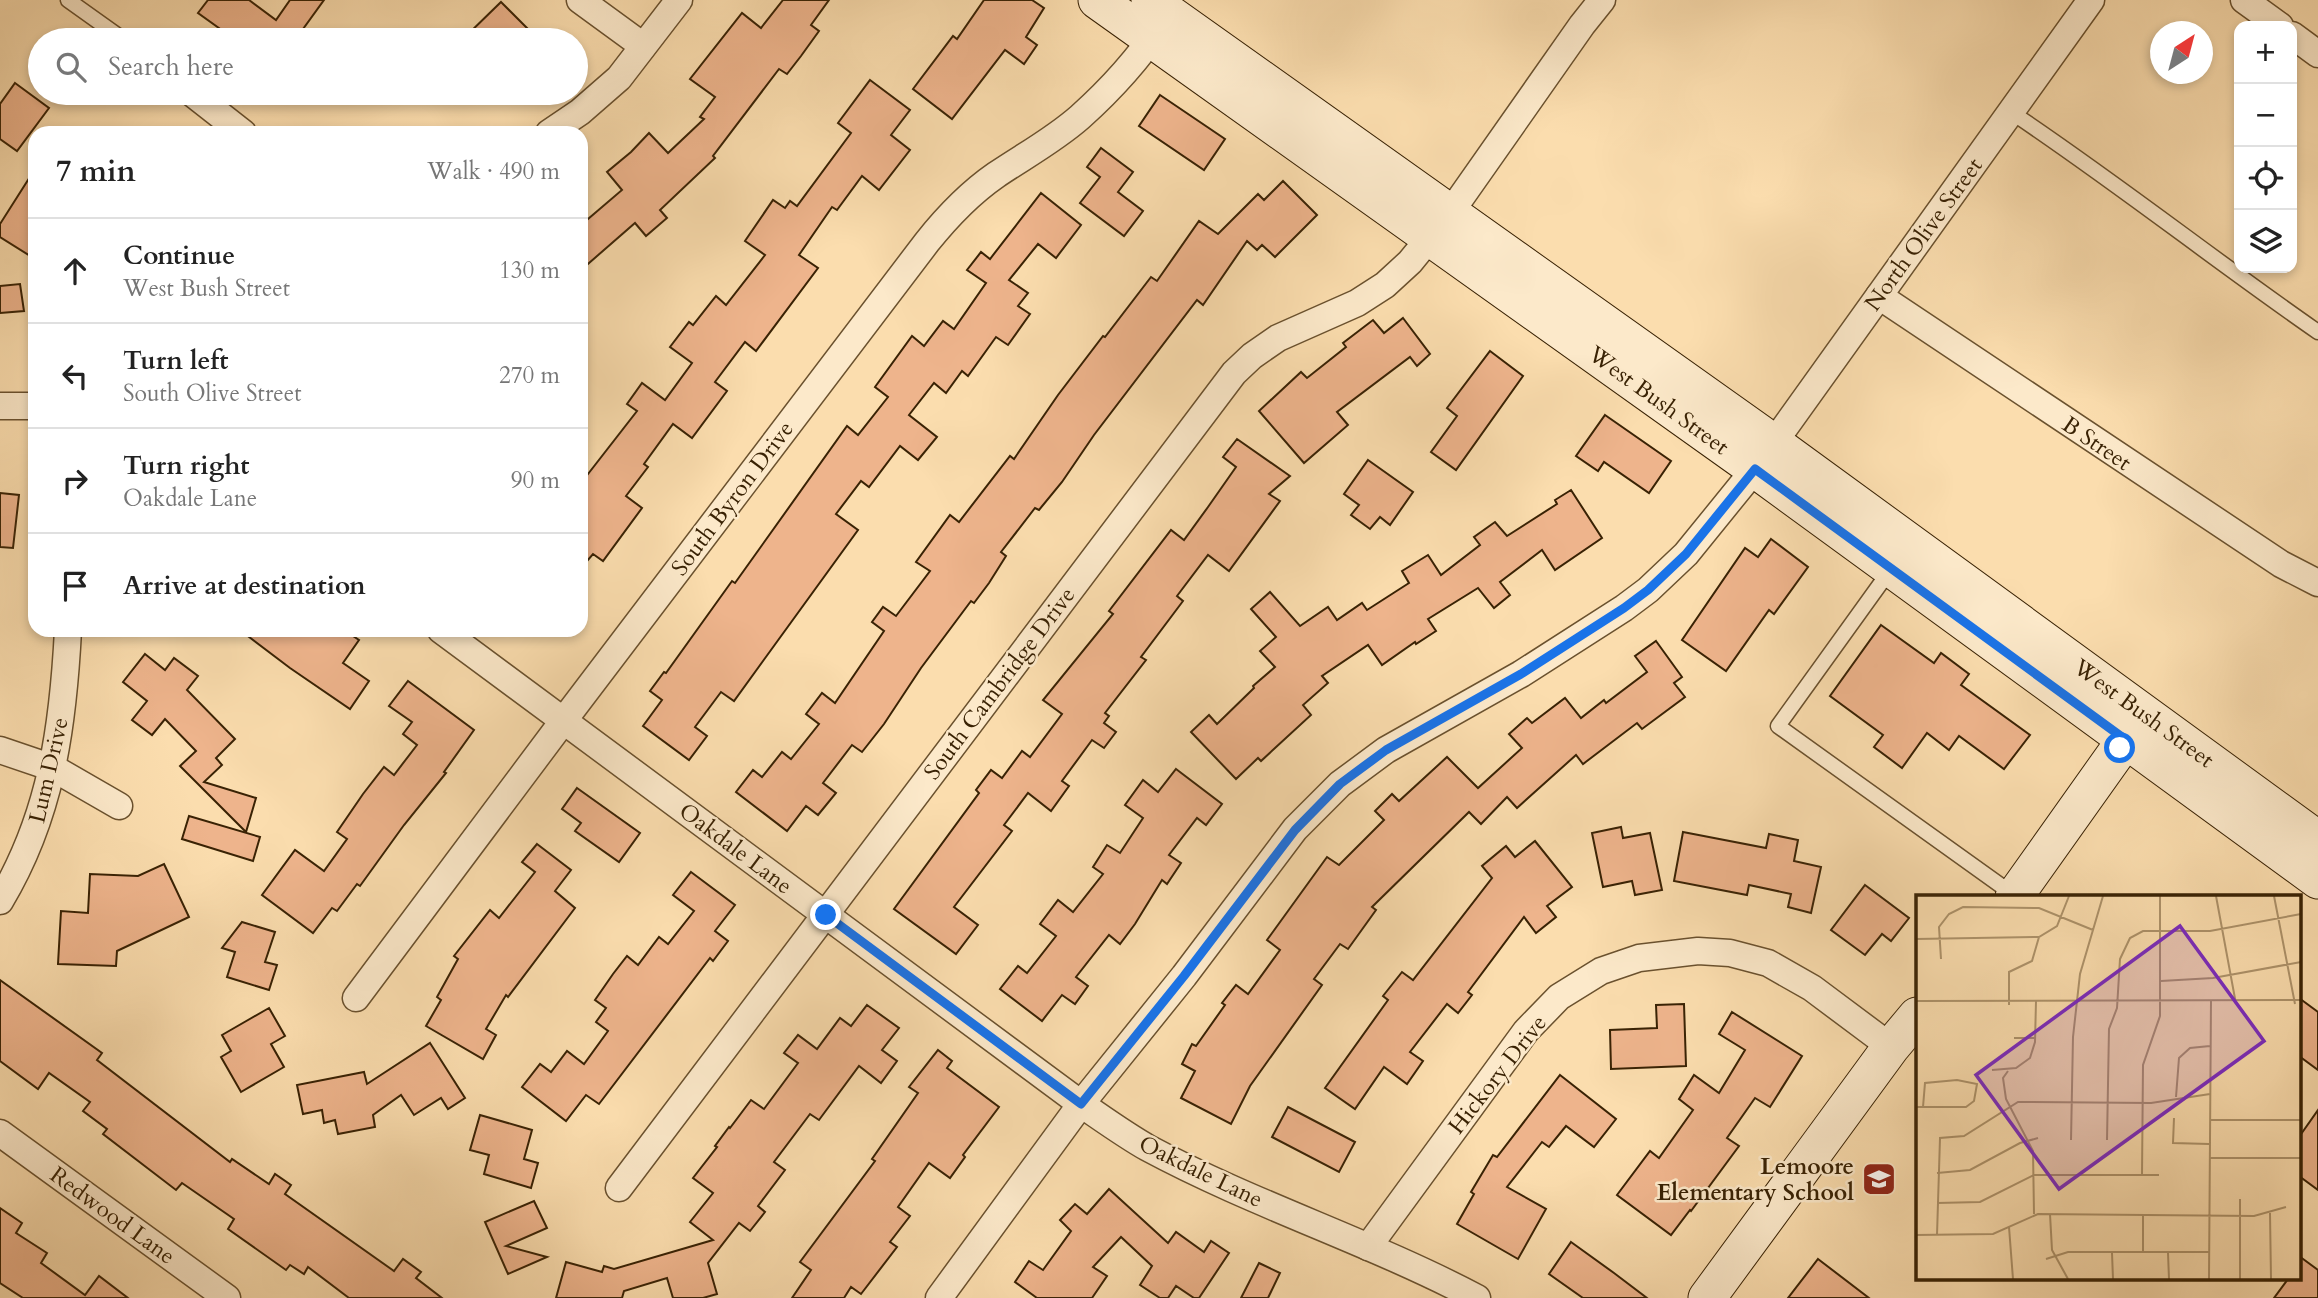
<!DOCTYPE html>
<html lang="en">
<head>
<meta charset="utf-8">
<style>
  :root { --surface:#fff; --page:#f2f2f2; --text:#222; --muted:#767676; --line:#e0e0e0 }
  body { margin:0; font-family:Cardo,serif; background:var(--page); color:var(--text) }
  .controls { position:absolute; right:21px; top:21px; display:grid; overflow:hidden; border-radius:14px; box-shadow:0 4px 10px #0003 }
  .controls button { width:63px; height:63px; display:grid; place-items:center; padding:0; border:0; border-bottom:2px solid var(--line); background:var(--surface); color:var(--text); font:35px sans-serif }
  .compass { position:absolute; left:2150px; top:21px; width:63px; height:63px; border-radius:50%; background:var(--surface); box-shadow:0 4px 10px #0003; rotate:36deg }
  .stop { position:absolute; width:21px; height:21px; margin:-16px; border:5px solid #1a73e8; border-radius:50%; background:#fff }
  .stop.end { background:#1a73e8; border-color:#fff; box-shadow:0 2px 7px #0008 }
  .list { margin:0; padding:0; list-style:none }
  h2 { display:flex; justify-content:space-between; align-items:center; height:91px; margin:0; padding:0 28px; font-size:30px }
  h2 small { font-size:23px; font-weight:400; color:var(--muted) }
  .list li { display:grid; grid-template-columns:46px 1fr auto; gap:21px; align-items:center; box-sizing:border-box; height:105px; padding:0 28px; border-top:2px solid var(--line) }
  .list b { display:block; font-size:26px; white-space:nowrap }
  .list p { margin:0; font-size:23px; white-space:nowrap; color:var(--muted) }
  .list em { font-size:23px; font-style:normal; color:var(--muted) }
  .icon { flex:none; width:38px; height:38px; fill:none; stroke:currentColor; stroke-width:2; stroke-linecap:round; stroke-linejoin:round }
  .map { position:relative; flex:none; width:2318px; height:1298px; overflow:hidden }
  .search { position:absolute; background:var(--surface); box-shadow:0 4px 10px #0003; left:28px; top:28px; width:560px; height:77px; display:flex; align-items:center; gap:18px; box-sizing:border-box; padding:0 24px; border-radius:38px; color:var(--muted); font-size:26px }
  .panel { position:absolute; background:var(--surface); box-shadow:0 4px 10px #0003; left:28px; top:126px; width:560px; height:511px; border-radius:21px }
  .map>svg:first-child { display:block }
</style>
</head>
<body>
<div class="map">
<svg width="2318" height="1298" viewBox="0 0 2318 1298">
  <rect width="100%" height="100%" fill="#fbddae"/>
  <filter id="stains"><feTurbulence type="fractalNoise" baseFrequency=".00286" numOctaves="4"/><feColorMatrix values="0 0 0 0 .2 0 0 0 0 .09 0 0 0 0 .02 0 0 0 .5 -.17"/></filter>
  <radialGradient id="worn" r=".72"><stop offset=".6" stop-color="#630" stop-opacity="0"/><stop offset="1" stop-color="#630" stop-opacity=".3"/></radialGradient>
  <g fill="#eeb48c" stroke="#392204" stroke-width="2">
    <polygon points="208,0 249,0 276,20 290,0 324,0 298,36 304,40 217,40 223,31 198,13"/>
    <polygon points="783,0 829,0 811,25 819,31 801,56 787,74 779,69 713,156 715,158 660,210 667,218 646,236 635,223 581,270 581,225 622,190 607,172 631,152 649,133 668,153 704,119 700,117 715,97 690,79 742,13 761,28"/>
    <polygon points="984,0 1032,0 1044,8 1026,37 1037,45 1024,64 1005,50 952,119 913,89 953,36 957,39"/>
    <polygon points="501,2 528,29 517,40 462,40"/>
    <polygon points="870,80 910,110 891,135 910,150 879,190 862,176 837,210 832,207 799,255 818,268 756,351 745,342 715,382 727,391 692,438 673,424 644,464 648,467 626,496 642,508 603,561 593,554 581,568 581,483 637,411 627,404 642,383 665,400 692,363 670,347 689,322 693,325 716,296 726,305 765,255 745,241 773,200 785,208 790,201 797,206 851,133 838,123"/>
    <polygon points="15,83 49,108 17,151 0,139 0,104"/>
    <polygon points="1160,95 1225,139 1204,170 1139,126"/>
    <polygon points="1101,148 1133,172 1118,192 1143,211 1124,236 1080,203 1100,177 1087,167"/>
    <polygon points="35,169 35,259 0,237 0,224"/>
    <polygon points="1283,181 1317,215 1275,257 1262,245 1257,250 1247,241 1203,305 1197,300 1094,435 1062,482 1039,510 1035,508 1001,552 1006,556 989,583 974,603 971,601 921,668 884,724 862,752 852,745 823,783 836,793 818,815 806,806 787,831 736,792 753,770 762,777 782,752 791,759 819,724 806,714 822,693 835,703 884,631 872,622 883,607 896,616 930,571 916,562 950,515 959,522 1010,456 1014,459 1058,395 1103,336 1105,337 1151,277 1157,281 1199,221 1218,234 1258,194 1264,200"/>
    <polygon points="1041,193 1081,225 1056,258 1038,244 1009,280 1028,293 1018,306 1030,314 1008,345 996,337 968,376 962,371 946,393 934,383 909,415 937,437 918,460 900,446 869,487 861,481 836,514 858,530 734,701 721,692 695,727 707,736 689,760 643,726 662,700 650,691 664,672 666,673 732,581 735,583 847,426 858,435 888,397 875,387 912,336 924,346 943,321 954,329 986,283 967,270 981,252 990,259"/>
    <polygon points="20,284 24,311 0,313 0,286"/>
    <polygon points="1403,318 1430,354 1417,366 1410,357 1337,412 1348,425 1304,463 1259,411 1301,372 1307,378 1346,347 1343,343 1373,320 1384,333"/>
    <polygon points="1490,351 1523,376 1456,470 1431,452 1457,416 1447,408"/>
    <polygon points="1605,415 1671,461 1649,493 1604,462 1598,471 1576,456"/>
    <polygon points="1237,439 1290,476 1269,494 1280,501 1229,571 1208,555 1177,596 1183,601 1141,657 1146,660 1105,713 1109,716 1104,723 1116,732 1104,748 1092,740 1062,781 1069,786 1051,811 1028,793 1004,825 1012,831 954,907 978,925 956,954 894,909 979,793 976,790 991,770 1002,778 1022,751 1030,757 1062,714 1043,700 1113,614 1109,611 1171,530 1184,540 1208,507 1236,467 1223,457"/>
    <polygon points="1368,460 1413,492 1390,525 1380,517 1370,529 1351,515 1359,505 1344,494"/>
    <polygon points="1571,490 1602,538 1555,570 1542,550 1500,582 1510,595 1494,608 1478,588 1428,619 1436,631 1416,644 1415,642 1382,665 1368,645 1322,676 1328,683 1303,705 1311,715 1261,761 1258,758 1236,779 1191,732 1209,715 1217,724 1254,688 1253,686 1275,667 1260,651 1276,637 1251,609 1270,592 1300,626 1328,607 1337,620 1362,603 1367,610 1409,583 1402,571 1428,555 1441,575 1480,545 1474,537 1495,522 1507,536 1557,504 1555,500"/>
    <polygon points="0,493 19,495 13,548 0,547"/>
    <polygon points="1771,539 1808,567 1774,614 1769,610 1726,671 1682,640 1745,548 1758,557"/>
    <polygon points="1881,625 1934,663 1941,653 1969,674 1961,685 2030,735 2004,769 1959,736 1949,750 1927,733 1902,768 1874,747 1883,735 1830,696"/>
    <polygon points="240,630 344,630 359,640 343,663 369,681 350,709 290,668"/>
    <polygon points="1656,641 1682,677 1674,683 1685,697 1642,729 1637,723 1583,764 1576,755 1517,808 1507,797 1481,824 1469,812 1372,907 1376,910 1348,949 1340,944 1314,979 1322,985 1250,1086 1231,1124 1181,1098 1195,1071 1182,1064 1192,1044 1196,1046 1225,1005 1222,1003 1236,985 1248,994 1280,950 1267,940 1327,857 1339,865 1384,820 1375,811 1392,794 1399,801 1447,757 1478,788 1522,748 1509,734 1527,718 1532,723 1565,698 1581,718 1604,700 1606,703 1647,672 1635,656"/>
    <polygon points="145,654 165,670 174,658 198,676 187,690 235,739 216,758 222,765 204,782 256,798 246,832 180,766 196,751 165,719 152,735 132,720 147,701 123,682"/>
    <polygon points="408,681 474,730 444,772 446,773 404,825 360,886 357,884 337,911 332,908 313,933 262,895 295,850 324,871 347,839 337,832 363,794 384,767 394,775 417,745 403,734 412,722 389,706"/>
    <polygon points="1176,769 1222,804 1206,825 1197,818 1169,855 1181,863 1167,884 1162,880 1135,924 1120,944 1109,935 1076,977 1088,986 1075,1004 1062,995 1042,1021 1000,989 1018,966 1027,973 1056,936 1040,924 1058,900 1073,912 1103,874 1093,867 1107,845 1120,853 1143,818 1125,805 1143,780 1158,792"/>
    <polygon points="577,788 640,833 619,862 575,831 581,823 562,809"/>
    <polygon points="189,816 260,837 253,861 182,839"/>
    <polygon points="1621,827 1623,838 1650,833 1662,890 1635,895 1632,881 1603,887 1592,833"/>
    <polygon points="1683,832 1766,848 1769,834 1798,840 1794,861 1821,867 1811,913 1788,907 1791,894 1749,885 1747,895 1674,881"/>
    <polygon points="1535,841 1572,887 1547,906 1556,917 1536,933 1524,917 1468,992 1472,995 1458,1013 1447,1004 1410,1052 1423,1061 1407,1084 1384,1067 1355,1109 1325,1088 1388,1000 1383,996 1402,972 1413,980 1492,878 1482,866 1506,846 1515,857"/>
    <polygon points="537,844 571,870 555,891 575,908 508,997 506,995 486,1029 496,1035 483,1059 426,1026 441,1000 437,997 458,959 454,956 490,910 499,918 535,872 522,862"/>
    <polygon points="164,864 189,917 117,951 116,966 58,964 61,911 88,913 90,874 138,876"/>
    <polygon points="691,872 735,905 715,931 728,941 713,961 710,958 599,1104 586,1095 566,1121 522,1087 540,1064 551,1072 567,1051 584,1064 608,1031 596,1022 606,1008 595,1000 613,974 627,956 638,965 659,937 668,944 694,911 673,895"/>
    <polygon points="1865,885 1909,918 1891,941 1882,934 1865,955 1831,930"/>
    <polygon points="242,922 275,932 265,962 277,965 269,990 227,977 235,952 222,948"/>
    <polygon points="0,980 102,1053 97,1060 230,1162 232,1159 269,1184 275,1174 291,1185 285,1194 394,1271 403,1259 421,1272 416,1278 442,1298 349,1298 308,1267 304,1274 290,1265 286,1270 228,1229 234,1219 182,1183 176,1190 103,1134 107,1129 83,1111 90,1102 49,1073 38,1089 0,1061"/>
    <polygon points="2299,998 2318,1012 2318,1070 2299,1056"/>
    <polygon points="1684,1004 1686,1066 1611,1069 1610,1030 1657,1028 1656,1005"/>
    <polygon points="867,1005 899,1028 882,1050 897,1061 881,1083 859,1066 819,1120 810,1114 774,1162 785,1170 758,1206 765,1212 750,1231 739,1223 708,1263 717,1294 703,1298 673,1298 667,1278 624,1291 622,1298 556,1298 566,1262 602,1272 604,1266 614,1269 713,1240 690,1222 713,1193 693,1178 717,1147 715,1146 729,1127 730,1128 751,1100 764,1109 798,1063 784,1053 798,1035 817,1049 840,1018 851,1026"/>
    <polygon points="269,1008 285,1036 271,1044 284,1067 241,1092 221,1057 231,1051 222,1035"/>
    <polygon points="1732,1012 1802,1056 1770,1107 1755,1098 1727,1138 1739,1146 1691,1211 1690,1210 1671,1235 1617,1195 1650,1151 1659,1158 1693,1110 1679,1099 1694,1075 1719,1093 1745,1050 1719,1034"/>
    <polygon points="430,1043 465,1098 448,1109 441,1098 414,1115 401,1095 373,1115 375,1127 338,1134 335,1120 324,1123 322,1110 303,1114 297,1085 364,1072 367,1084"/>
    <polygon points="938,1050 952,1061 947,1068 999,1107 963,1155 965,1157 950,1178 929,1163 898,1207 910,1216 890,1242 897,1247 861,1294 851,1287 844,1298 792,1298 811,1270 800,1262 875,1161 872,1159 918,1093 909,1087"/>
    <polygon points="1560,1075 1616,1119 1594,1147 1566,1126 1549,1147 1542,1142 1507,1187 1546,1209 1518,1259 1457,1224 1474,1194 1471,1192 1493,1155 1497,1157"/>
    <polygon points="1288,1107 1355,1142 1339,1172 1272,1137"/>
    <polygon points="2318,1110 2318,1190 2299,1176 2299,1137"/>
    <polygon points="480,1115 532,1130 524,1159 538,1163 531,1188 484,1174 489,1155 470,1150"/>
    <polygon points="1109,1189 1168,1243 1176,1232 1204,1252 1211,1241 1229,1253 1199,1298 1194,1298 1176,1286 1168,1298 1160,1298 1140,1285 1152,1266 1121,1237 1093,1267 1107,1276 1092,1298 1037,1298 1015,1282 1029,1261 1043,1270 1071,1231 1060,1220 1075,1204 1087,1214"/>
    <polygon points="534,1201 547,1228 506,1246 547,1257 508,1274 485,1222"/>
    <polygon points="0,1208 22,1223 16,1233 47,1253 41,1263 85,1295 99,1276 128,1298 23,1298 0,1283"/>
    <polygon points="1571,1242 1614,1273 1647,1298 1583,1298 1549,1274"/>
    <polygon points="2299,1256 2318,1270 2318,1298 2274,1298 2288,1279 2299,1279"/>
    <polygon points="1818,1259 1869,1298 1788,1298"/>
    <polygon points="1259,1263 1280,1273 1268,1298 1241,1298"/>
  </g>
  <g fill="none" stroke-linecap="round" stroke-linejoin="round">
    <g stroke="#6a512e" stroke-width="17">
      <g id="lane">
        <polyline points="68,0 124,40"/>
        <path d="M 2011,112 C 2116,182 2214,260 2318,332"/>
        <polyline points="1891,569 1778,726 2014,895"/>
      </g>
    </g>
    <g stroke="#6a512e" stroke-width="29">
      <g id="street">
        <polyline points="580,0 643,46"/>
        <polyline points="2244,0 2280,26"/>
        <polyline points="2292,35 2318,54"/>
        <polyline points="192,93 243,133"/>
        <polyline points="549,133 580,112 619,78 679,0"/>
        <polyline points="1879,296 2281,564 2318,583"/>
        <polyline points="0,406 35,406"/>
        <path d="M 441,630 L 1081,1104 C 1103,1119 1125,1135 1148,1148 C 1254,1205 1371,1242 1477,1298"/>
        <polyline points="0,750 53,768 119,806"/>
        <path d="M 0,901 C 51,816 63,728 68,630"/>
        <path d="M 356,998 L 564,720 L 927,242 C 947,217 970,193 996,175 C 1024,156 1054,140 1080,117 C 1109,91 1139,58 1161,25"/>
        <polyline points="0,1133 227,1298"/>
        <polyline points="619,1188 1234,373 1252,356 1278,338 1357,303 1385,285 1410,262 1450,213 1582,25 1602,0"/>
        <polyline points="1368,1247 1526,1031 1559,997 1601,971 1639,958 1698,951 1730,953 1768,963 1812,988 1891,1047"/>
        <polyline points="939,1298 1081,1104 1184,976 1295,829 1340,784 1386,750 1521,674 1624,608 1648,590 1686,554 1755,469 2091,0"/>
      </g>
    </g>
    <g stroke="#392204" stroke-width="39">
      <g id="secondary">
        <polyline points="1097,0 1755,469 2318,880"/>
        <polyline points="1150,0 1772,442 2318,840"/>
        <polyline points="2014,897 2139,721"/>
        <polyline points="1707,1298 1891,1047 1917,1016"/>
      </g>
    </g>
    <use href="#lane" stroke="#fce9ca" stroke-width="14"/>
    <use href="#street" stroke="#fce9ca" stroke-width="26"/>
    <use href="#secondary" stroke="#fce9ca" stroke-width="37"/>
  </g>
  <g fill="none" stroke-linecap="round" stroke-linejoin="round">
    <polyline stroke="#1a73e8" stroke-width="9" points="826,915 1081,1104 1184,976 1295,830 1340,784 1386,750 1521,674 1624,608 1648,590 1686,554 1755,469 2126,740 2120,748"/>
  </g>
  <defs>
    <g id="school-square" transform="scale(1.75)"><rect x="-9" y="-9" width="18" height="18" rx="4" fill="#8f2418" stroke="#fce9ca"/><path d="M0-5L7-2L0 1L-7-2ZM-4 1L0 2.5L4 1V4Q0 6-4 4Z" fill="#fff"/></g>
  </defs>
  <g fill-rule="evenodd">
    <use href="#school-square" x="1879" y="1179"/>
  </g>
  <g text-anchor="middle" stroke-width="5" stroke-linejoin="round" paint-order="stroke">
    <g font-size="23" fill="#392204" stroke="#fce9ca">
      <text transform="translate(1923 234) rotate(-54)" y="8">North Olive Street</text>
      <text transform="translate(1659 400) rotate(36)" y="8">West Bush Street</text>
      <text transform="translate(2097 443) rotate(34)" y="8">B Street</text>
      <text transform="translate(732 498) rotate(-53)" y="8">South Byron Drive</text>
      <text transform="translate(999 683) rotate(-53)" y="8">South Cambridge Drive</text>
      <text transform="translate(2144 713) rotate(36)" y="8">West Bush Street</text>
      <text transform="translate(48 770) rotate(-77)" y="8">Lum Drive</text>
      <text transform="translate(736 848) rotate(37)" y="8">Oakdale Lane</text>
      <text transform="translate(1497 1074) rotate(-52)" y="8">Hickory Drive</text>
      <text transform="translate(1201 1171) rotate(26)" y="8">Oakdale Lane</text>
      <text transform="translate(113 1215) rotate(36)" y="8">Redwood Lane</text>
    </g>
    <g font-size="23" font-weight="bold" fill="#392204" stroke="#fce9ca" text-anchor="end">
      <text x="1854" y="1174">Lemoore<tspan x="1854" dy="26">Elementary School</tspan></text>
    </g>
  </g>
  <g transform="translate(1916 895)">
    <rect width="385" height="385" fill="#fbddae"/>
    <path fill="none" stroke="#ad926a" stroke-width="2" d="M 300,1 L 320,109M 358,1 L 379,109M 0,44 L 123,42 L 141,31 L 153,1M 25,64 L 23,32 L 33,19 L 47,12 L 123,13 L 177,35M 245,86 L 297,83 L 385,67M 0,106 L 385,105M 93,110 L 93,77 L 116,66 L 123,42M 98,143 L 120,143M 76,175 L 100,173 L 114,163 L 119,147 L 120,106M 92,176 L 87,183 L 90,204 L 117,256 L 118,319M 260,202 L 263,163 L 274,153 L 294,151M 0,212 L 50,212 L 58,206 L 61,189 L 41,185 L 9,188 L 7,212M 258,223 L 257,248 L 293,249M 294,225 L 385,225M 155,245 L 157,142 L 164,79 L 187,1M 191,245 L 193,134 L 201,113 L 204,64 L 214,43 L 227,36 L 294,36 L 385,19M 293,263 L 385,263M 21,278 L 54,275 L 104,248 L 122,243M 226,280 L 227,170 L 244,121 L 244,1M 324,304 L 324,384M 21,308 L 64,307 L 118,280 L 243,280M 354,318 L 355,384M 134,319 L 136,355 L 152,384M 93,332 L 97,384M 0,340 L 77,339 L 122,319 L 338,321 L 370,312M 21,340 L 24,243 L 48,241 L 102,207 L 235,208 L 294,199M 196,358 L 197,384M 227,358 L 227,320M 252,358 L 253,384M 130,364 L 152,357 L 293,357M 293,384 L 295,105"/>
    <path fill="#7b2cbf" fill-opacity="0.15" stroke="#7b2cbf" stroke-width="3.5" d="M 264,31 L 348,146 L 143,294 L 60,180 Z"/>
    <rect width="385" height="385" fill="none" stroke="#392204" stroke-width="3.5"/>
  </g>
  <rect width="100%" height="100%" filter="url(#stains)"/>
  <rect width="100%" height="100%" fill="url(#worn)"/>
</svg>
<div class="controls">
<button>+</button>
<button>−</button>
<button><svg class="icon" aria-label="locate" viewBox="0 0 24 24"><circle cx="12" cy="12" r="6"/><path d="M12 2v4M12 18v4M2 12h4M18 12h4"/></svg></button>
<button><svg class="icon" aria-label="layers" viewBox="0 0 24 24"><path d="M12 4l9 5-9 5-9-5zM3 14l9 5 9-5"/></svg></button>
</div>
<svg class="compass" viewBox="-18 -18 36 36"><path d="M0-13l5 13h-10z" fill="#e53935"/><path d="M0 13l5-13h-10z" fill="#767676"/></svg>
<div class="stop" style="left:2120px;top:748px"></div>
<div class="stop end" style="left:826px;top:915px"></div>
<div class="search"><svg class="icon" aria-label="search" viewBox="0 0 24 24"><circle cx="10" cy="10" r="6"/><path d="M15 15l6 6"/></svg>Search here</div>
<section class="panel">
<h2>7 min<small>Walk · 490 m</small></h2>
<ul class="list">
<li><svg class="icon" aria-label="ahead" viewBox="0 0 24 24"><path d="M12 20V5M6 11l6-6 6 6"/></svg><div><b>Continue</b><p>West Bush Street</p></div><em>130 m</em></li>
<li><svg class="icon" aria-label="left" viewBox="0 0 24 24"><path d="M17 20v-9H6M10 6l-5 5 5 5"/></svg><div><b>Turn left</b><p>South Olive Street</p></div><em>270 m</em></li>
<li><svg class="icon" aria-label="right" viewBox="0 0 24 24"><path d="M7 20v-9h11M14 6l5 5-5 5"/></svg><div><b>Turn right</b><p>Oakdale Lane</p></div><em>90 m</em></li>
<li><svg class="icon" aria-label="arrive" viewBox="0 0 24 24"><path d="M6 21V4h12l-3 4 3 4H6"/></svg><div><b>Arrive at destination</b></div></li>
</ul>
</section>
</div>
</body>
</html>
